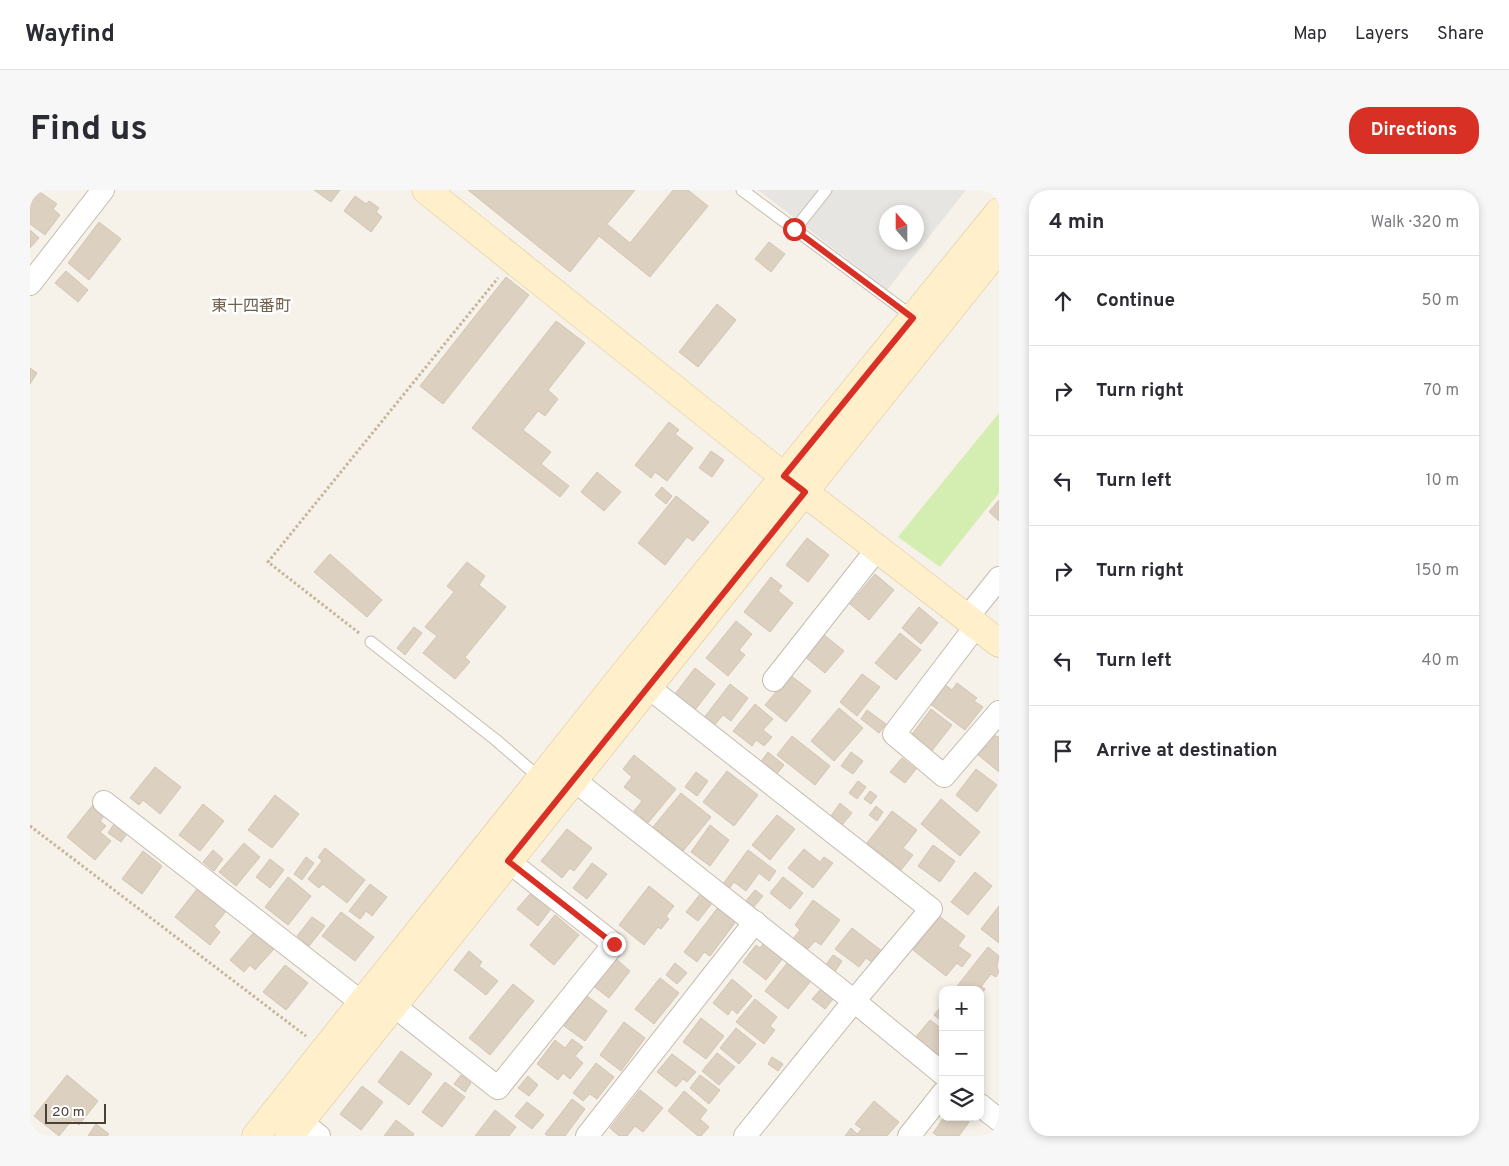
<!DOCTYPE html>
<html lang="en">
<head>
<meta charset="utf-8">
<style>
  :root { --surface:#fff; --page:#f7f7f7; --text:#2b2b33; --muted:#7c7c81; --line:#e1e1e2; --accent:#d93025 }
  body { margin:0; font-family:Overpass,"Noto Sans JP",sans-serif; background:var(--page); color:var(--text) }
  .controls { position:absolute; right:15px; bottom:15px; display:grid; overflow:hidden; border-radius:10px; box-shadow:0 2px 8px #0003 }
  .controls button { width:45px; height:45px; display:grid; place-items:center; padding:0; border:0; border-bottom:1px solid var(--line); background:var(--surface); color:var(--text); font:25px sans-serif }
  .compass { position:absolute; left:849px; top:15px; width:45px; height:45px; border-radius:50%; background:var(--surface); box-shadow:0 2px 8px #0003; rotate:339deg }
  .scale { position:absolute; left:15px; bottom:12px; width:61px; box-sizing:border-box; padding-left:5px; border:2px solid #4b4237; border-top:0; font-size:14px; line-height:18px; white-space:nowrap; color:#4b4237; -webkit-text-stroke:4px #fff; paint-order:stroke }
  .stop { position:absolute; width:15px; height:15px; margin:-11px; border:4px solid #d93025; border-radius:50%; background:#fff }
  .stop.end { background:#d93025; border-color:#fff; box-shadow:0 1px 5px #0008 }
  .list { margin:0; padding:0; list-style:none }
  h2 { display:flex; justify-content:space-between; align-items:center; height:65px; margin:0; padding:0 20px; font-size:21px }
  h2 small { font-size:16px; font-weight:400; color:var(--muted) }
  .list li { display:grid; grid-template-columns:32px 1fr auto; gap:15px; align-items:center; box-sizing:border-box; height:90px; padding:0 20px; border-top:1px solid var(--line) }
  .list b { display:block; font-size:19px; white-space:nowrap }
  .list em { font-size:16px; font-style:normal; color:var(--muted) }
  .icon { flex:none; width:28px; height:28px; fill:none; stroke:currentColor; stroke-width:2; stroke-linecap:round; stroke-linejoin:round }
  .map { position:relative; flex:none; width:969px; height:946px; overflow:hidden; border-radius:20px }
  header { display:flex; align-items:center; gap:30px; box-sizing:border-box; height:70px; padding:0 25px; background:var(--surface); border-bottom:1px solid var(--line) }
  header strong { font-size:24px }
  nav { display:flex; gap:28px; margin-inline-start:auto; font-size:18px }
  .intro { display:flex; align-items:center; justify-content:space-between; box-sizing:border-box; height:120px; padding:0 30px }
  h1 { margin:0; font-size:35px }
  .button { padding:12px 22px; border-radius:20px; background:var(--accent); color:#fff; font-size:18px; font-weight:700 }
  main { display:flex; gap:30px; padding:0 30px }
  aside { flex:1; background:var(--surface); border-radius:20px; box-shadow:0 2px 8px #0003 }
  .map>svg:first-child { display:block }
</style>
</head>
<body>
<header>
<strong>Wayfind</strong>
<nav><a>Map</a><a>Layers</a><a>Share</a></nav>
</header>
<div class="intro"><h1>Find us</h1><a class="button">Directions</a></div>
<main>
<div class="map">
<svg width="969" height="946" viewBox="0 0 969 946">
  <rect width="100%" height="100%" fill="#f6f2ea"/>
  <polygon fill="#d4edb0" points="969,223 969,303 910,377 868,347"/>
  <path fill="#e7e5e2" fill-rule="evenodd" d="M 728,0 L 936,0 L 857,100 ZM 856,22 L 886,22 L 886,52 L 856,52 Z"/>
  <g fill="#dcd0c1" stroke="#d4c5b1">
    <polygon points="7,0 27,14 23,19 30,25 15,45 0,34 0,10"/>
    <polygon points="284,0 310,0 301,12"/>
    <polygon points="438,0 605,0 577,34 600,53 643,0 658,0 678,16 620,87 569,46 540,82"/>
    <polygon points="325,6 336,14 339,11 349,18 346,22 352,27 341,42 314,21"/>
    <polygon points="69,32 91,49 59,90 38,73"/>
    <polygon points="0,40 9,48 0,58"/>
    <polygon points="739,52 755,64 741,82 725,69"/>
    <polygon points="36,81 58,100 48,112 25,93"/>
    <polygon points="476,87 499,105 413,214 390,196"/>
    <polygon points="687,114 706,130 668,177 649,162"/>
    <polygon points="526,131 555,153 518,200 528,209 515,226 508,221 493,240 521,262 511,274 539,296 530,307 442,238"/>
    <polygon points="0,178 7,183 0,194"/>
    <polygon points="639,232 649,240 645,244 663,258 637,291 625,282 621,288 605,275"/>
    <polygon points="681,261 694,270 682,287 669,278"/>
    <polygon points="567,282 591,302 574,321 551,302"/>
    <polygon points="632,297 642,306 636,314 625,305"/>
    <polygon points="646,306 679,332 663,351 657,347 635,375 608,353"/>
    <polygon points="969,310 969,331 959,322"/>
    <polygon points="777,348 799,365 778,392 756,375"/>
    <polygon points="300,364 352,410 337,427 284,382"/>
    <polygon points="437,372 455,386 449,395 476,417 435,467 440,472 425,489 393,463 407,446 395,437 424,402 417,396"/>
    <polygon points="845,384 864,400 839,430 820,414"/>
    <polygon points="741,387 752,396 748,401 763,413 740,442 714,422"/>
    <polygon points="889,417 908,433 891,454 872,438"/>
    <polygon points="706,431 722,444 709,460 715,465 698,486 676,468"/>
    <polygon points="384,437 392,443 375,465 367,458"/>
    <polygon points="870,443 891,460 866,490 845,473"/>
    <polygon points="793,444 814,461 795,483 774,466"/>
    <polygon points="665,478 685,494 665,520 645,504"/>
    <polygon points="832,484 850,497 827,526 810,512"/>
    <polygon points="760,485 781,501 756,532 735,515"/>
    <polygon points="927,493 947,508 944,511 953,517 935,540 899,513 914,494 922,500"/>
    <polygon points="700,494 718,508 701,531 693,525 683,537 673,529"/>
    <polygon points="725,514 743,529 733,540 742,547 734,556 726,550 722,556 703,541"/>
    <polygon points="809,518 833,538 804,571 781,551"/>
    <polygon points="901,519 922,535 901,562 880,547"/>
    <polygon points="837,520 856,534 849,543 831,529"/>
    <polygon points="963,545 969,547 969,582 947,564"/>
    <polygon points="762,546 800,576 785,595 747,565"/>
    <polygon points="738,562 754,575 746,585 730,573"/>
    <polygon points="821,562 833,571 823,584 811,576"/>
    <polygon points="604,565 646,599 618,633 604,621 612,611 594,597 602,587 593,579"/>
    <polygon points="872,568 886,579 875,593 860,582"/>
    <polygon points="125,577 151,597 130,624 113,610 109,615 100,608"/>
    <polygon points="946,579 967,595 947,622 926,605"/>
    <polygon points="697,581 728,605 704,636 673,612"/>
    <polygon points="666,582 678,591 667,606 655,597"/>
    <polygon points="828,591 836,597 827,609 819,603"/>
    <polygon points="840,601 847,606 841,614 834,609"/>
    <polygon points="651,603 681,627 653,661 623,637"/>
    <polygon points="245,605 269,624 242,658 218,640"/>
    <polygon points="911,609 950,642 930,666 891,634"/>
    <polygon points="810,613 822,623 812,635 801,626"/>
    <polygon points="173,614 194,631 170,661 149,645"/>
    <polygon points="63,615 75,625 70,631 76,636 70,642 81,651 65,670 37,647"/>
    <polygon points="846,616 853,622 847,631 839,625"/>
    <polygon points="862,621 887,640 873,658 883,665 871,680 837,653"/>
    <polygon points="747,625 765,639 740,670 722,655"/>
    <polygon points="86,631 99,641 91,652 78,643"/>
    <polygon points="680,635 699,650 680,676 661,662"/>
    <polygon points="537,639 562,658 544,681 540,678 532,688 511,671"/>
    <polygon points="214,653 230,667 206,696 189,682"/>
    <polygon points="903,655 925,671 910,692 888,676"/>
    <polygon points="295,658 335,690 317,713 293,694 289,698 278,689 292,671 288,667"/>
    <polygon points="774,659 790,672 794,667 803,673 783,698 758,678"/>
    <polygon points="183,660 193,669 184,681 173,672"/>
    <polygon points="718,660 746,681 739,691 729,683 716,701 704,692 699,699 693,694"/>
    <polygon points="113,661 132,676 112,704 92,689"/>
    <polygon points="276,667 284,673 272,690 264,684"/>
    <polygon points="240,669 254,680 240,698 226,687"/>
    <polygon points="562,673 577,684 557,709 543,698"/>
    <polygon points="945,682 962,696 938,725 921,712"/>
    <polygon points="258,687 281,706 258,735 235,717"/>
    <polygon points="753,687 773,703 760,719 740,703"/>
    <polygon points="340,694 357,707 342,726 336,721 330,729 319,721"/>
    <polygon points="619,696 644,716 636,726 639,729 631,739 628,737 614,755 589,735"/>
    <polygon points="168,698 197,720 184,736 190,742 180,755 145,727"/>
    <polygon points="725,700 733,706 722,719 715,712"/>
    <polygon points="671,703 683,712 668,731 656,722"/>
    <polygon points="500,704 520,720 508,736 487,719"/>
    <polygon points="783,710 810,730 791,755 785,751 777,760 763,749 770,740 765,735"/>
    <polygon points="689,716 707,730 680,766 674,762 667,772 654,762"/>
    <polygon points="969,716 969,753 951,739"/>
    <polygon points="311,722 344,747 325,771 292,746"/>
    <polygon points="525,725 549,745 524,775 500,755"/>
    <polygon points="909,726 935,746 928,756 941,765 932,777 927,773 916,786 883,760"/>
    <polygon points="282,727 295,736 279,756 267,746"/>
    <polygon points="822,738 852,761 843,773 836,768 829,777 805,759"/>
    <polygon points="224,742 244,759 225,780 220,775 214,782 200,770"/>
    <polygon points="734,753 753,768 736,790 713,772 726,755 730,758"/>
    <polygon points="958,757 969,766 967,777 969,782 966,787 961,784 951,797 955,799 950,805 950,800 924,800"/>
    <polygon points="439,761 452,772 449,776 468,791 456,805 424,780"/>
    <polygon points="803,765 812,771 804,783 795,776"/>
    <polygon points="585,768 600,781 579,808 562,795"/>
    <polygon points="758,772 781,791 758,819 735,801"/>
    <polygon points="645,773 657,783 647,794 636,785"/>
    <polygon points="255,775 278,793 256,820 233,802"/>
    <polygon points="630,788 649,803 624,834 605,819"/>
    <polygon points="702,789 722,806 707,824 702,819 698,825 683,813"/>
    <polygon points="483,794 504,811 460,865 439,848"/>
    <polygon points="791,799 803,809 795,819 782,809"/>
    <polygon points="557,806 577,821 555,851 534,836"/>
    <polygon points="725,809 747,827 740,836 745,840 734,854 706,832"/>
    <polygon points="913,814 913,832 904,825"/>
    <polygon points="671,828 694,846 676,869 653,852"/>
    <polygon points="900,830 913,840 911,869 885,848"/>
    <polygon points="594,832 615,848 591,881 570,865"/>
    <polygon points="706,838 726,854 709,874 690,858"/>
    <polygon points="542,849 553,857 545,866 553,873 540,889 533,883 528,890 507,874 525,850 535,858"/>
    <polygon points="371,861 402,884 379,915 348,892"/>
    <polygon points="687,863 705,877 689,895 672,881"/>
    <polygon points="642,864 666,882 657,892 653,889 646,897 627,882"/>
    <polygon points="742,867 753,874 748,881 738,874"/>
    <polygon points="566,873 584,887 567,909 560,904 553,911 543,903"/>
    <polygon points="37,885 68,911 49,935 42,930 29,946 4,926"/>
    <polygon points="431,885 441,893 435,902 424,894"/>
    <polygon points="670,885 690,900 679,914 660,898"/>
    <polygon points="498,886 508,895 499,906 488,898"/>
    <polygon points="415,892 435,907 412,937 392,922"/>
    <polygon points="332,896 353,912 331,940 310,924"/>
    <polygon points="610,900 633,918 613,942 605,936 597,946 589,946 580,938"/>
    <polygon points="654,901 677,920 670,929 679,937 671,946 668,946 638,921"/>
    <polygon points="542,909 555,919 535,946 518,946 515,944"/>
    <polygon points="844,911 869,932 857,946 815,946 821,938 827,944 832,939 825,934"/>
    <polygon points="497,912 514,925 502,939 485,926"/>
    <polygon points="465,920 486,937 479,946 445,946"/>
    <polygon points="914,927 933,927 939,932 929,946 908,946 903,943"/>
    <polygon points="366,930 384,944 383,946 354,946"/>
    <polygon points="66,934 79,944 77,946 58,946"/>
  </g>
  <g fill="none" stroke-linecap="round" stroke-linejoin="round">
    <g stroke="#c6bcae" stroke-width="13">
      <g id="lane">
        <polyline points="712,0 883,127"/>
        <polyline points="765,39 796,0"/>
        <polyline points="341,452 466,550 511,589"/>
      </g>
    </g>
    <g stroke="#c6bcae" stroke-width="24">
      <g id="street">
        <polyline points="0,94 73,0"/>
        <polyline points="937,428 969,388"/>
        <polyline points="946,436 864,544 914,586 969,522"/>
        <polyline points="744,490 848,358"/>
        <polyline points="618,497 901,719 824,811 715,946"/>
        <polyline points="544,590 824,811 913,884"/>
        <polyline points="74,612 331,812"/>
        <polyline points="363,815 468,898 584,754 478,671"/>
        <polyline points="950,915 969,930"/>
        <polyline points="270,931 289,946"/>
        <polyline points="557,946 725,732"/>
        <polyline points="879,946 913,903"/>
      </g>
    </g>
    <g stroke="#d9c497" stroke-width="29">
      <g id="secondary">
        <polyline points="396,0 733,270 969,453"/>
        <polyline points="226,946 598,479 969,22"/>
        <polyline points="259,946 969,58"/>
      </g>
    </g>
    <g stroke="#c5b59b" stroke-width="3" stroke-dasharray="2.5 2.5" stroke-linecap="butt">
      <polyline points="329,443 238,372 468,88"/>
      <polyline points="0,636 276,846"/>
    </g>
    <use href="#lane" stroke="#fff" stroke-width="11"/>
    <use href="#street" stroke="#fff" stroke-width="22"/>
    <use href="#secondary" stroke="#fff0cb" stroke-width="28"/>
  </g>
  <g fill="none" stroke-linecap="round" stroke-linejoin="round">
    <polyline stroke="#d93025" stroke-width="6" points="584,754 478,671 775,302 754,286 883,128 764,39"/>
  </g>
  <g text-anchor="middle" stroke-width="5" stroke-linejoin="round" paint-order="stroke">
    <g font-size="16" fill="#6f604d" stroke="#fff">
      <text x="221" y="121">東十四番町</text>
    </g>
  </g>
</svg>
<div class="controls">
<button>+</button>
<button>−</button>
<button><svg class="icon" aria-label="layers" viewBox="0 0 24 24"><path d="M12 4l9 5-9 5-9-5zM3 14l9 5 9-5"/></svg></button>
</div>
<svg class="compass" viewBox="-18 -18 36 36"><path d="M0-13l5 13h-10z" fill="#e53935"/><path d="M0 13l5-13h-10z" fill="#7c7c81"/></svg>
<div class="scale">20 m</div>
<div class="stop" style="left:764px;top:39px"></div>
<div class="stop end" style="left:584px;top:754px"></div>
</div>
<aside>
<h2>4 min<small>Walk · 320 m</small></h2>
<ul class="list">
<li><svg class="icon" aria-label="ahead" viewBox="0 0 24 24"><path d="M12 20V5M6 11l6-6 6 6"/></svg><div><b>Continue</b></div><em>50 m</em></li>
<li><svg class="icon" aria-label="right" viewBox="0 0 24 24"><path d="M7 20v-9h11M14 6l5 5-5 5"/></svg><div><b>Turn right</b></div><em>70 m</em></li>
<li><svg class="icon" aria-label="left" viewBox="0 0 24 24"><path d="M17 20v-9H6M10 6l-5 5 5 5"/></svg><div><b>Turn left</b></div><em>10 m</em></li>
<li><svg class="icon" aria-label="right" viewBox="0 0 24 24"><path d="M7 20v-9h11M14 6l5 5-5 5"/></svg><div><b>Turn right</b></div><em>150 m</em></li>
<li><svg class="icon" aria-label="left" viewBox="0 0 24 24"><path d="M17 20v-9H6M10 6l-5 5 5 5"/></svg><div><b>Turn left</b></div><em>40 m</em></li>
<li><svg class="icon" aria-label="arrive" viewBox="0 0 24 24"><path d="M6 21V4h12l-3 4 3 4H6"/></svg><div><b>Arrive at destination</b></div></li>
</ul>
</aside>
</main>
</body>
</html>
